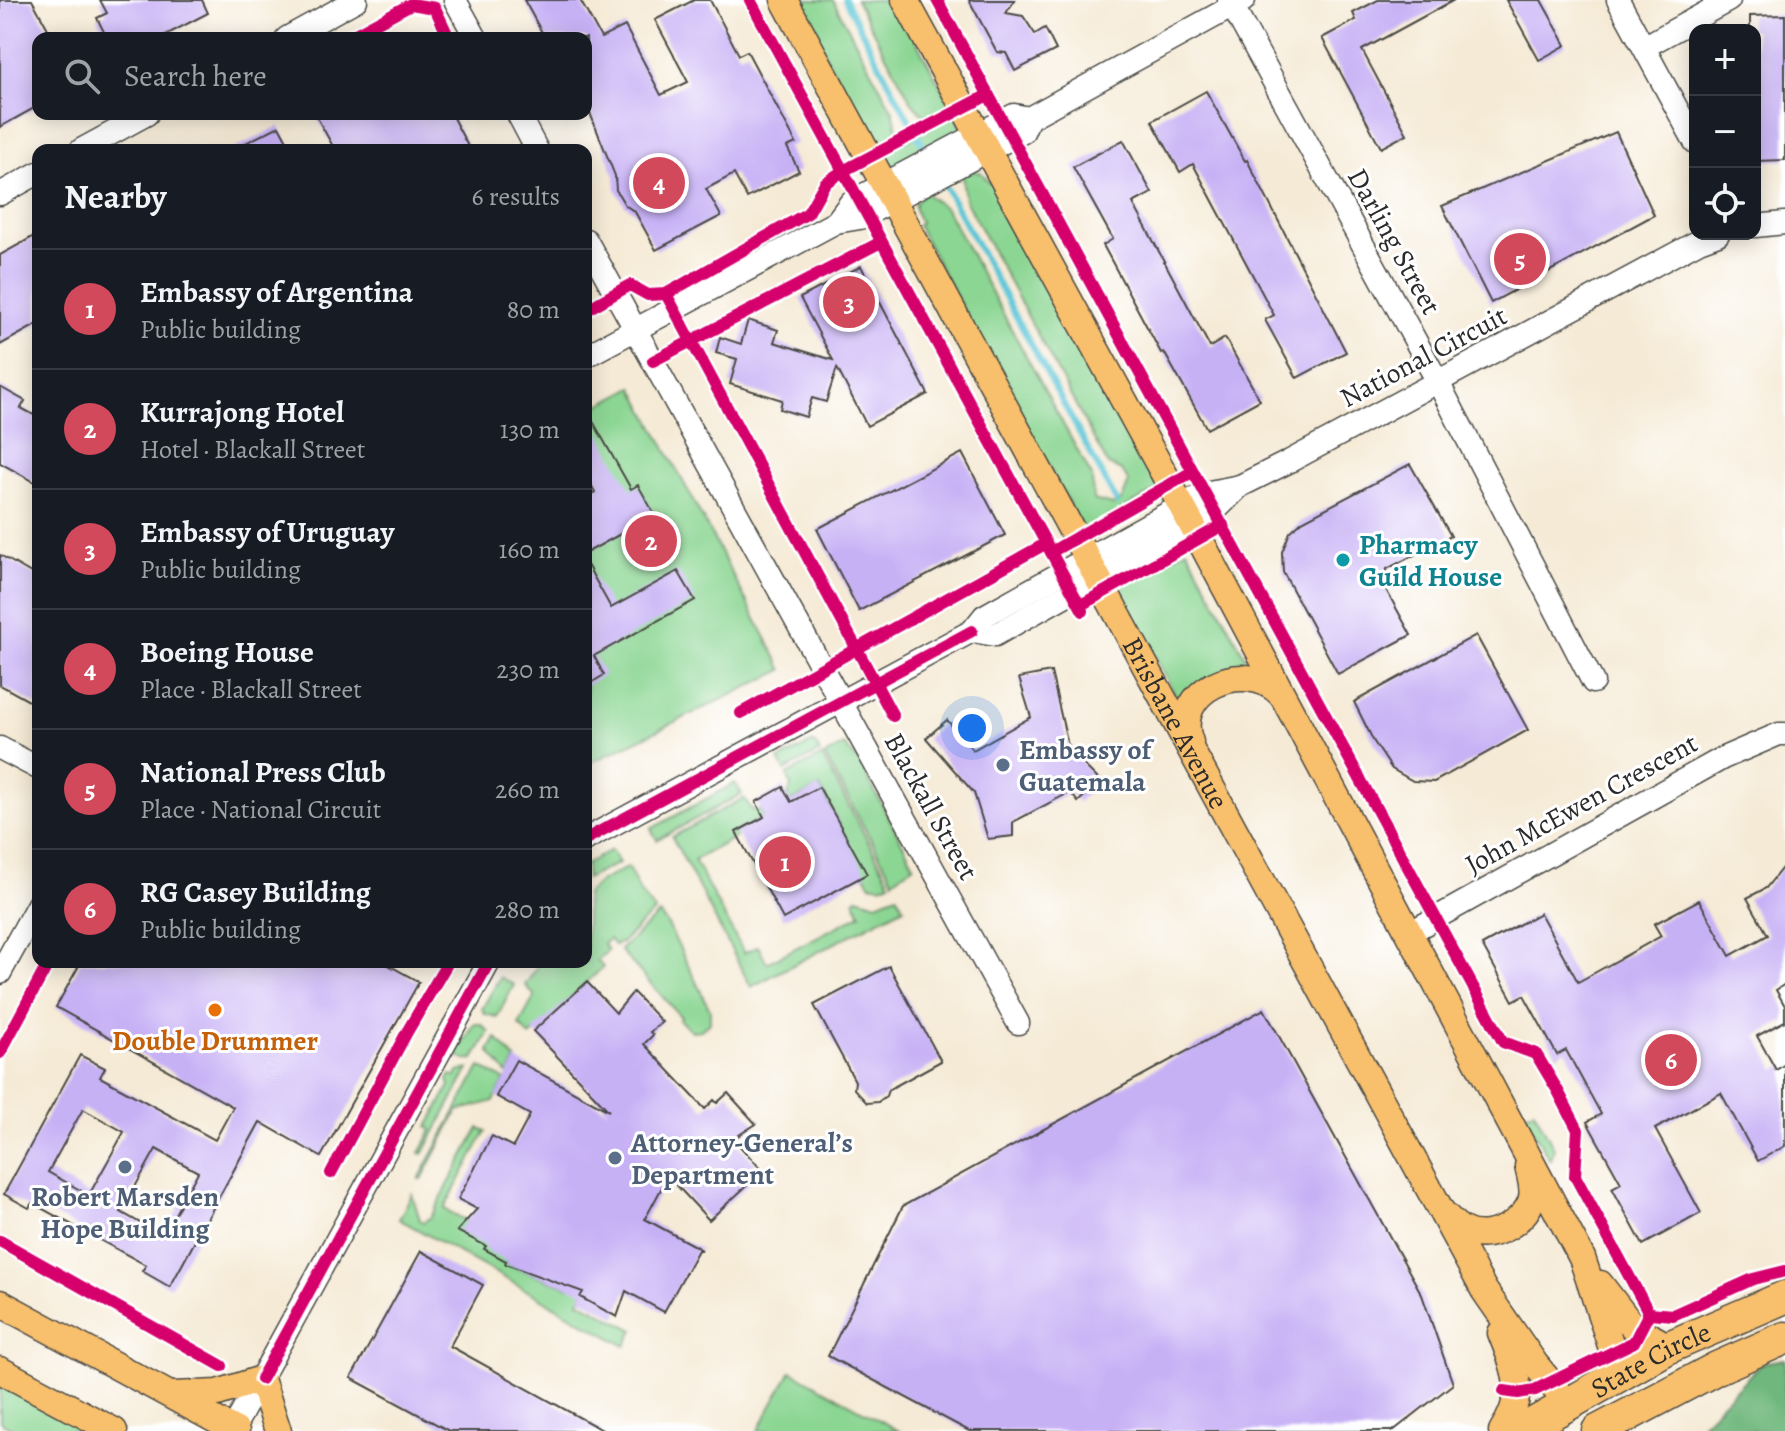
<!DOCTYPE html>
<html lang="en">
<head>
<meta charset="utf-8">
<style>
  :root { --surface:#171b24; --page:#20242c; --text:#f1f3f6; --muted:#9ea1a6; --line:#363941; --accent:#d1495b }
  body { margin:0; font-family:Alegreya,serif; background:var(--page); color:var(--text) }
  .controls { position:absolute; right:24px; top:24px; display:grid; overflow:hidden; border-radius:16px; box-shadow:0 4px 20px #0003 }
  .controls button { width:72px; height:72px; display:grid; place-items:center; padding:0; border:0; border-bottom:2px solid var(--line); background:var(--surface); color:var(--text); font:40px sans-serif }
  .you { position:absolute; left:972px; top:728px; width:28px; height:28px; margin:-20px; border:6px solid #fff; border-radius:50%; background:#1a73e8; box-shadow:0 0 0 12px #1a73e833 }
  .badge { display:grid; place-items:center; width:52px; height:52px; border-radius:50%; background:var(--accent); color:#fff; font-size:26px; font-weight:700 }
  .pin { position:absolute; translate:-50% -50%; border:4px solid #fff; box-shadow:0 2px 8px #0006 }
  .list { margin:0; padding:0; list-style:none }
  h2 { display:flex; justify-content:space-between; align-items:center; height:104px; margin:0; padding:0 32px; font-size:34px }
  h2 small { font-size:26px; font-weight:400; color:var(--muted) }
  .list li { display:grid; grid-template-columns:52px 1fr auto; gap:24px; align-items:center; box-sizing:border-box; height:120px; padding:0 32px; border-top:2px solid var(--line) }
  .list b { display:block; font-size:30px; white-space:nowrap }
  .list p { margin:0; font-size:26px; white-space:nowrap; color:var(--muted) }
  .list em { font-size:26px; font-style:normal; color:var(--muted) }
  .icon { flex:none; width:44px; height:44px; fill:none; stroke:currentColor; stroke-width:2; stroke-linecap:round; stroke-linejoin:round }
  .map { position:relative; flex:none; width:1785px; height:1431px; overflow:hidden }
  .search { position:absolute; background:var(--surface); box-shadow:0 4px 20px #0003; left:32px; top:32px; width:560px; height:88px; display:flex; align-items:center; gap:20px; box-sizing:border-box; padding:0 28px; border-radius:16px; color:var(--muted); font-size:30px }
  .panel { position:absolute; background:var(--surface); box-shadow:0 4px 20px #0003; left:32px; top:144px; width:560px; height:824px; border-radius:16px }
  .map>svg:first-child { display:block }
</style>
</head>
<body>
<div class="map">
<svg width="1785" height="1431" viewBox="0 0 1785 1431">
  <rect width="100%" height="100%" fill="#fff"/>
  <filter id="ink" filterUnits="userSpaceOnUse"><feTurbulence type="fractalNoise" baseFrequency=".0125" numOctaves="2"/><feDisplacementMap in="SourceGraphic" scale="16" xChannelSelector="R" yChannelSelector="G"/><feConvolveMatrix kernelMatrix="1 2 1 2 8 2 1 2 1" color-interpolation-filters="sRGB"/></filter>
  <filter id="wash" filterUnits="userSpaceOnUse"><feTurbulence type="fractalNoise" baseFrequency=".006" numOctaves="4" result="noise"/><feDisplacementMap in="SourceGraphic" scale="32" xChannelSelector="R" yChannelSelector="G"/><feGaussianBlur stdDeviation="1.8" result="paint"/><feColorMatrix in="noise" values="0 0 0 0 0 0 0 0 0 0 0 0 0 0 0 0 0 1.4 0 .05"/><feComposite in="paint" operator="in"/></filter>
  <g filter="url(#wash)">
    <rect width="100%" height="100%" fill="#f5ead5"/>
    <g fill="#8bd693" stroke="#5b805f" stroke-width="2">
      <polygon points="796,0 833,0 893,111 900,139 877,152"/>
      <polygon points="856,0 894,0 954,111 930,123 911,101"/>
      <polygon points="955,114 965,133 895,168 888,167 879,155"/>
      <path d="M 976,171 L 982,173 L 989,183 L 992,181 L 1159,489 L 1084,531 L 917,225 L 920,222 C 913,208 911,203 925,193 L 946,209 L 1092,477 L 1093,500 L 1113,505 L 1122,500 L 1129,482 L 1122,471 L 1108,465 L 965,200 L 962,174 Z"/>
      <polygon points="633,387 783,670 586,765 586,412"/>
      <polygon points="1161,493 1162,499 1160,502 1092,539 1085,535"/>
      <polygon points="1187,549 1253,671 1183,709 1117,587"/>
      <polygon points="814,742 820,752 785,771 779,760"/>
      <polygon points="844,745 859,762 914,865 893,880 825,756"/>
      <polygon points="822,756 890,882 881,886 870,884 820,787 791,802 788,796 791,786 787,775"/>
      <polygon points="735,783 742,794 657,840 651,829"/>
      <polygon points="744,798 752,810 761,811 764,817 734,833 736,837 694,860 744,953 758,946 767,963 861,914 854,900 857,897 877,903 897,895 904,907 751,987 672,837"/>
      <polygon points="611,850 619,863 586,879 586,864"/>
      <polygon points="628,867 640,892 655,911 621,943 614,945 609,939 603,944 608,950 597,961 603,967 530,1036 519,1025 535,996 525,985 541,962 586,962 586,894 601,881"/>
      <polygon points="659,914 668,925 710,1010 710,1022 701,1030 692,1031 679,1020 681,1017 620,950"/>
      <polygon points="500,977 514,985 497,1017 485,1014 482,1009"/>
      <polygon points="474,1024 481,1024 489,1032 474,1059 465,1060 457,1055"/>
      <polygon points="496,1038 516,1060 508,1075 489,1051"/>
      <polygon points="480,1067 505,1080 494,1101 458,1111 422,1179 419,1179"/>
      <polygon points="469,1069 423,1154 420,1153 432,1130 428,1127 450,1086 448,1080 451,1075 456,1077 458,1072"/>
      <polygon points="1534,1110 1554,1148 1550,1160 1524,1115"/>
      <polygon points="479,1128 486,1131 444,1209 467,1221 521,1234 505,1264 569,1287 587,1284 579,1301 634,1330 626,1346 399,1219 412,1194 420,1220 423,1222 431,1217"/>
      <polygon points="791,1371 899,1431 758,1431"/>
      <polygon points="0,1383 87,1431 17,1431 0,1422"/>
    </g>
    <polygon fill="#70b77d" stroke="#4e7154" stroke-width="2" points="1785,1359 1785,1431 1694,1431 1762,1363"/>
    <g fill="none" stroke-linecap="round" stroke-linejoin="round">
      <g stroke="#5cc6d8" stroke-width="6">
        <polyline points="845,0 928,155"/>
        <polyline points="941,179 1117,502"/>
      </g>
    </g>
    <g id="blocks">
      <g fill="#c7b1f5" fill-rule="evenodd">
        <polygon points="0,0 32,0 53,38 38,38 38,106 0,127"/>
        <polygon points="100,0 202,0 208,13 160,38 107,38 97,18 107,13"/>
        <polygon points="524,0 580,0 601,38 625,26 661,95 688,82 655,20 694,0 710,0 739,55 747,51 796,143 787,147 799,171 747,198 734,174 706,189 721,216 656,250 635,212 625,205 616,190 615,176 590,113 586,114 586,38 545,38"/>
        <polygon points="969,0 1015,0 1006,13 1023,16 1035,34 1045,28 1056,50 1015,71 1006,53 997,52"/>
        <polygon points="1378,0 1454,0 1362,50 1407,134 1381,148 1322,38 1356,20 1353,13"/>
        <polygon points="1506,0 1541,0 1566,45 1539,60"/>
        <polygon points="1785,15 1785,160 1755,161 1755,30 1750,30 1750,16"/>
        <polygon points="1206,91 1245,161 1247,160 1346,352 1297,378 1265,320 1274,315 1193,164 1180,172 1152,121"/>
        <polygon points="315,114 451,114 470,150 335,150"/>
        <polygon points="279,126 292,150 232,150"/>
        <polygon points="1616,132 1654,215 1491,303 1442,206"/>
        <polygon points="1123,140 1152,193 1133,203 1210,347 1225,338 1260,400 1207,429 1164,352 1161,353 1103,245 1113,239 1073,167"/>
        <polygon points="38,234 38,324 0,345 0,255"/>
        <polygon points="861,266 928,394 867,426 837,368 826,402 812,398 806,417 780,409 782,400 730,384 737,359 716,353 720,337 741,344 748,320 778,330 774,342 833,360 800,298"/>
        <polygon points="0,387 25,401 21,408 38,417 38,484 0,463"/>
        <polygon points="586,409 631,489 638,485 655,515 586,553 586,497 595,492 586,475"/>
        <polygon points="962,453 1005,535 859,611 817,529"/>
        <polygon points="1410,464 1451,536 1387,569 1384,586 1411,635 1338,674 1283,572 1282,552 1290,532 1302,521"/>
        <polygon points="0,555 38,577 38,706 0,685"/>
        <polygon points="586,563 611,608 678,571 695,600 594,656 604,675 586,686"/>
        <polygon points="1476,635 1528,730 1434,782 1413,781 1392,769 1374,742 1354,702"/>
        <polygon points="1051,672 1069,750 1100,781 1078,802 1070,792 1013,822 1013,836 988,839 974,793 926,738 947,720 973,750 1031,717 1019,678"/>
        <polygon points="783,787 791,802 819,787 867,874 783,919 736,832 764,817 756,802"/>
        <polygon points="1785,864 1785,984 1776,990 1785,1006 1785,1021 1757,1036 1776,1070 1785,1064 1785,1146 1758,1161 1721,1093 1655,1129 1701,1213 1643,1245 1612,1188 1621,1183 1587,1122 1601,1114 1566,1050 1557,1055 1524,995 1513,1001 1482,945 1540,913 1578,982 1661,936 1654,924 1699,900 1730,956 1768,935 1747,898 1766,888"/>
        <path d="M 81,962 L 383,962 L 419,982 L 321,1157 L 260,1122 L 170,1287 L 142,1271 L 146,1265 L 32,1203 L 29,1208 L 4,1194 L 80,1055 L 105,1068 L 100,1077 L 215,1140 L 233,1107 L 56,1007 ZM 83,1109 L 124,1132 L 89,1195 L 48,1172 ZM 156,1149 L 198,1172 L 163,1236 L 121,1212 Z"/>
        <polygon points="889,966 941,1061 888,1090 886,1096 878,1102 867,1103 854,1089 855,1081 814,1005"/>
        <polygon points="587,982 616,1013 633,992 662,1022 650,1032 653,1035 644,1044 705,1109 714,1100 717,1103 728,1093 756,1124 733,1139 763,1171 709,1220 668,1176 645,1219 702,1250 698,1250 664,1312 626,1291 617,1317 580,1297 583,1292 505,1264 506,1261 484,1249 486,1246 457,1231 477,1209 458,1199 492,1136 513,1147 530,1115 496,1096 516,1060 609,1111 533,1031"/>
        <polygon points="1264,1009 1422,1295 1453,1384 1393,1431 969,1431 828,1356 903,1206"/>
        <polygon points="421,1251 483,1285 450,1346 604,1431 449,1431 351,1378"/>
      </g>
    </g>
  </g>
  <g filter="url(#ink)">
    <use href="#blocks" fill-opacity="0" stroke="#494844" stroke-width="2"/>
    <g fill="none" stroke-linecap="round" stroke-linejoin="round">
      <g stroke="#494844" stroke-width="25">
        <g id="minor">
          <polyline points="455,0 476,38"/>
          <polyline points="1229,0 1438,382 1593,682"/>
          <polyline points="1618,0 1695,142"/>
          <polyline points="287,38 356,0"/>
          <polyline points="1644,47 1729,0"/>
          <polyline points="518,114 537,150"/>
          <polyline points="81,150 147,114"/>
          <polyline points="0,194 38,173"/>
          <polyline points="836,222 851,202 858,198 1014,115 1029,118"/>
          <polyline points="1755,226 1785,223"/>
          <polyline points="586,240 1018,1023"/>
          <polyline points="586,356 836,222 860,218 1023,132 1029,118 1244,0"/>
          <polyline points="972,631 995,635 1215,511 1240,486"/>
          <polyline points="0,748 38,768"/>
          <polyline points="586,839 972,631 984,616 1204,493 1240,486 1290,461 1699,241 1718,234"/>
          <polyline points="1409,933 1723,758 1779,734 1785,734"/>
          <polyline points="0,973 38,904"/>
          <polyline points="232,1431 489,962"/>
        </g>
      </g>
      <g stroke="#494844" stroke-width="29">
        <g id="major">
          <path id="s1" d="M 784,0 L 1484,1290 L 1535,1364 L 1567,1403"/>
          <polyline points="905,0 1192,525 1582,1258 1620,1373"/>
          <path d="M 1190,742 C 1170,691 1245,656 1281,694"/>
          <path d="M 1445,1215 C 1451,1221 1457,1228 1465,1231 C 1488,1243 1526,1223 1532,1198 C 1534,1188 1530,1176 1528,1166"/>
          <polyline points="1600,1284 1633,1327 1669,1347"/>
          <polyline points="0,1303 236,1431"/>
          <path d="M 1501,1333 C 1516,1371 1527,1394 1502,1431"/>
          <polyline points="0,1370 114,1431"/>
          <polyline points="174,1395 218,1393 261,1379 278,1431"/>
        </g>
      </g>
      <g stroke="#494844" stroke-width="35">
        <g id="highway">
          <path id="s2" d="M 1521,1431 L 1669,1347 L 1785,1297"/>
          <polyline points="1598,1431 1717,1368 1785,1338"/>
        </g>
      </g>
      <use href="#minor" stroke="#fff" stroke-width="22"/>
      <use href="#major" stroke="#f8bf6c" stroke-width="26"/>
      <use href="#highway" stroke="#f8bf6c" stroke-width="32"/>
      <g stroke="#fff" stroke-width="17">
        <g id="cycleway">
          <polyline points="750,0 1083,611"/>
          <polyline points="937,0 1503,1042 1536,1054 1558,1091 1578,1130 1575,1176 1649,1313"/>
          <polyline points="348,38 411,4 435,8 449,38"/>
          <polyline points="666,294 893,716"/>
          <polyline points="586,310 630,285 648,295 666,294 808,213 825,183 843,171 988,95"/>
          <polyline points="653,361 881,242"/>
          <polyline points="1051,552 1192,472"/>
          <polyline points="1081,605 1223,525"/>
          <polyline points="741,713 1045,544"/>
          <polyline points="586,839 972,631"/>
          <polyline points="0,1053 49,962"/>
          <polyline points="331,1173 407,1032 448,962"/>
          <polyline points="0,1241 222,1366"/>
          <polyline points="1649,1313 1673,1315 1753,1279 1785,1271"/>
          <polyline points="261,1379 489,962"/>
          <polyline points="1504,1391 1518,1393 1535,1390 1634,1342 1649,1313"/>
        </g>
      </g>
      <use href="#cycleway" stroke="#d6006c" stroke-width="12"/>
    </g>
  </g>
  <circle fill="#0f9aa8" stroke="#fff" stroke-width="3" cx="1343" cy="560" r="8"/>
  <g fill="#5c6f8a" stroke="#fff" stroke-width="3">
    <circle cx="1003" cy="765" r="8"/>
    <circle cx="615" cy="1158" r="8"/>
    <circle cx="125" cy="1167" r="8"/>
  </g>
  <circle fill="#e8710a" stroke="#fff" stroke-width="3" cx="215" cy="1010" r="8"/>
  <g text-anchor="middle" stroke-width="6" stroke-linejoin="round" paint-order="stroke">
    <g font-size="28" fill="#2b2b2b" stroke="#fff">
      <text transform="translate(1395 241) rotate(61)" y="10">Darling Street</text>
      <text transform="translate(1423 356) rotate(-28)" y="10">National Circuit</text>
      <text dy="10" stroke="none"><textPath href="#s1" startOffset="822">Brisbane Avenue</textPath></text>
      <text transform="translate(1581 803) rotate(-29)" y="10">John McEwen Crescent</text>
      <text transform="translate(932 806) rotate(61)" y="10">Blackall Street</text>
      <text dy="10" stroke="none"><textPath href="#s2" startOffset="148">State Circle</textPath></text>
    </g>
    <g font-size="28" font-weight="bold" fill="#0d838f" stroke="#fff" text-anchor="start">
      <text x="1359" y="554">Pharmacy<tspan x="1359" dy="32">Guild House</tspan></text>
    </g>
    <g font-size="28" font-weight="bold" fill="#4e5e75" stroke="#fff" text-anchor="start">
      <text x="1019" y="759">Embassy of<tspan x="1019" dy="32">Guatemala</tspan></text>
      <text x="631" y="1152">Attorney-General’s<tspan x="631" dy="32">Department</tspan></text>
      <text x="125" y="1206" text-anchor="middle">Robert Marsden<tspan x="125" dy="32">Hope Building</tspan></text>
    </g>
    <g font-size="28" font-weight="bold" fill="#c56008" stroke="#fff">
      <text x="215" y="1050">Double Drummer</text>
    </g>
  </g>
</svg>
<div class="controls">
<button>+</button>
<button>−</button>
<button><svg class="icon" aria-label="locate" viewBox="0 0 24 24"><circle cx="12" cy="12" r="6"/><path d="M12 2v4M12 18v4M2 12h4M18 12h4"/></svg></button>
</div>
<div class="you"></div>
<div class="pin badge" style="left:785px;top:862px">1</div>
<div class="pin badge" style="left:651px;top:541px">2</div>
<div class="pin badge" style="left:849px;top:302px">3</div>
<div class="pin badge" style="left:659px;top:183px">4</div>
<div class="pin badge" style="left:1520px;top:259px">5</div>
<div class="pin badge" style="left:1671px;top:1060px">6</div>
<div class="search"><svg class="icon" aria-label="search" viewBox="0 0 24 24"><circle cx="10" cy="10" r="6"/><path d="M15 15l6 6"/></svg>Search here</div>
<section class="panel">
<h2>Nearby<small>6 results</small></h2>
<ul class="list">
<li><span class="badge">1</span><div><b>Embassy of Argentina</b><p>Public building</p></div><em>80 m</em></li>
<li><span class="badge">2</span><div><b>Kurrajong Hotel</b><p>Hotel · Blackall Street</p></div><em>130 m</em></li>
<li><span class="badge">3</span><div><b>Embassy of Uruguay</b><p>Public building</p></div><em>160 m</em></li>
<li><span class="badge">4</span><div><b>Boeing House</b><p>Place · Blackall Street</p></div><em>230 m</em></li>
<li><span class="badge">5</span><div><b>National Press Club</b><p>Place · National Circuit</p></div><em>260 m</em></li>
<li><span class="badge">6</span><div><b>RG Casey Building</b><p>Public building</p></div><em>280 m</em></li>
</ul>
</section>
</div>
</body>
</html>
